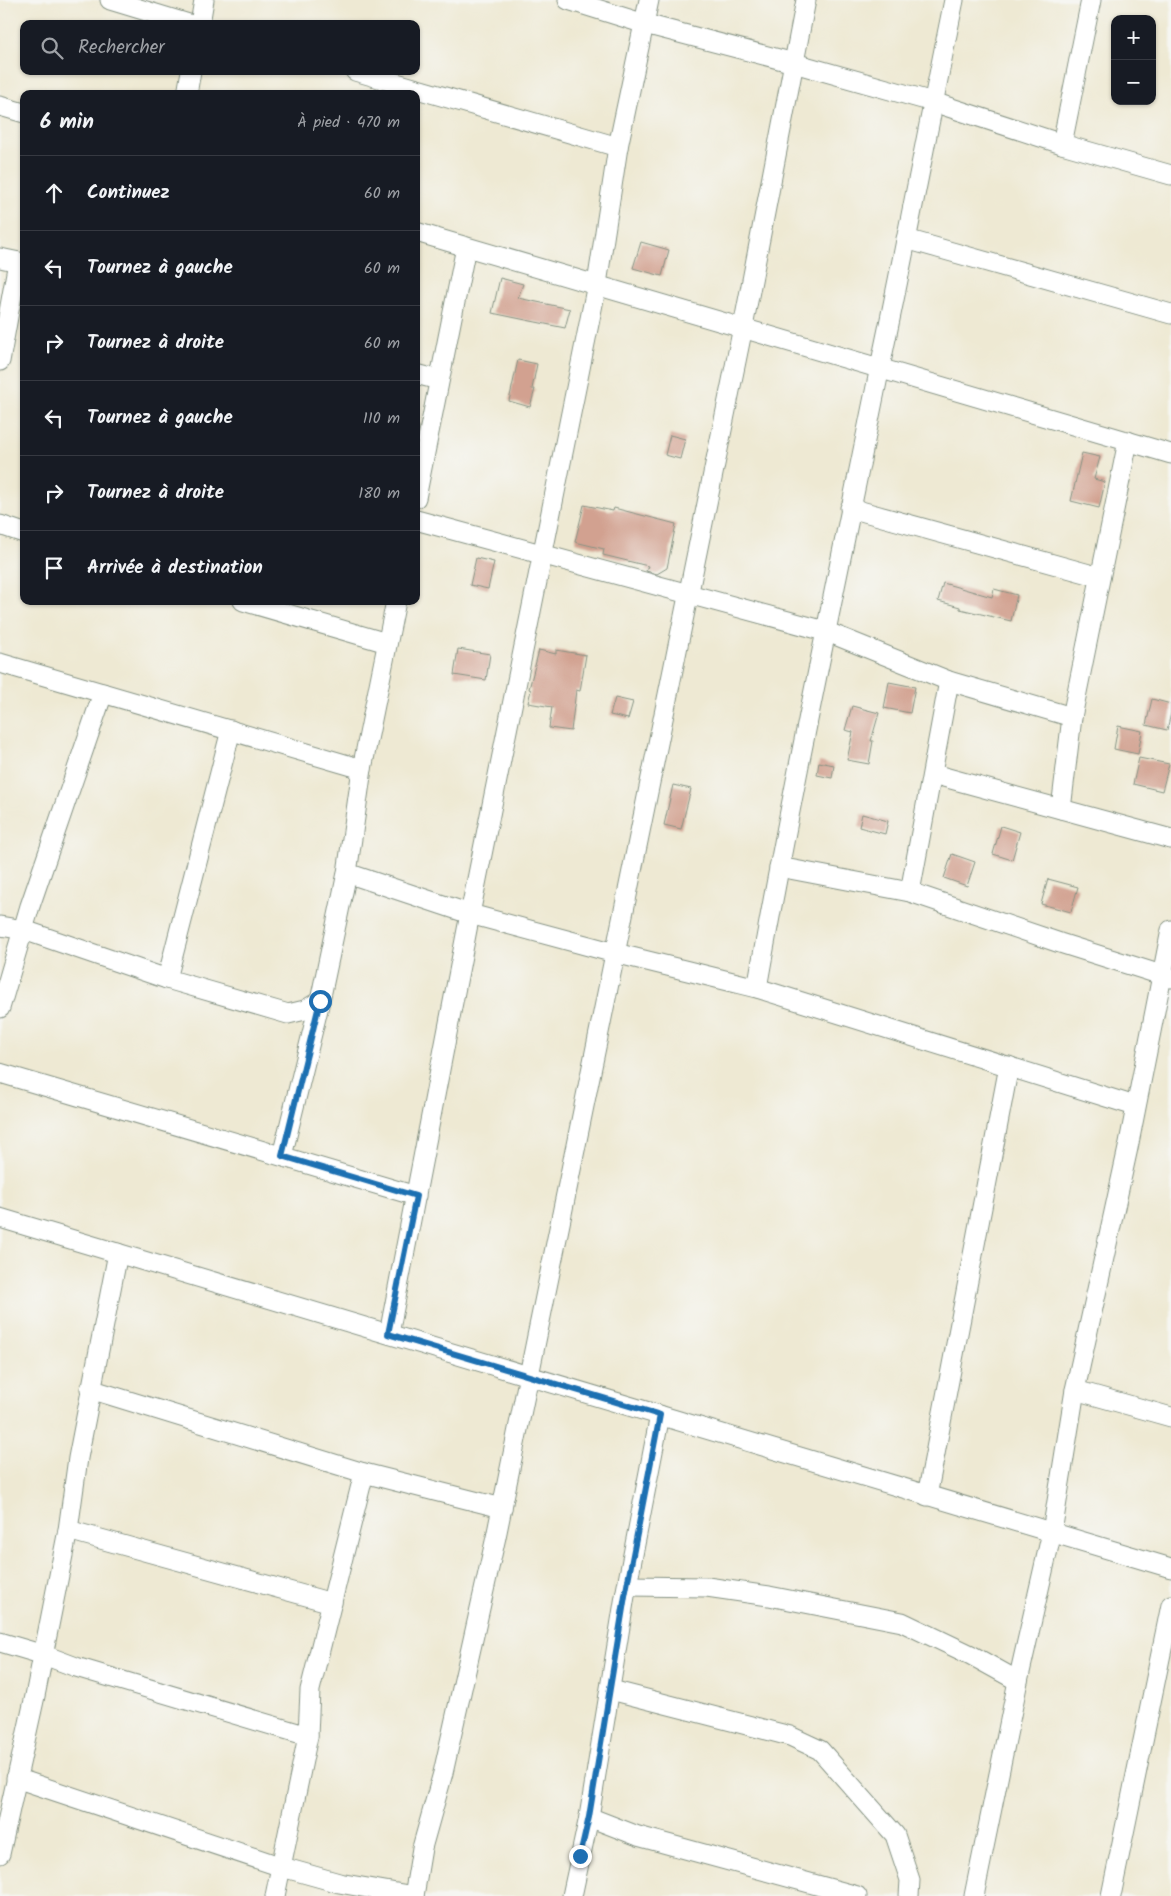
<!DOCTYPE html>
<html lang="fr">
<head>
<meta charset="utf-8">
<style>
  :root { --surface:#171b24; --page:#20242c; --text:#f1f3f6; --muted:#9ea1a6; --line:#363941 }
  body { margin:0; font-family:Kalam,sans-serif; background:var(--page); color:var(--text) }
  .controls { position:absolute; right:15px; top:15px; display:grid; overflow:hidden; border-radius:10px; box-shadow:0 1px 4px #0004 }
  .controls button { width:45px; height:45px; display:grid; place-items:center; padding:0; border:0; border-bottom:1px solid var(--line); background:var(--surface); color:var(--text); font:25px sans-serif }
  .stop { position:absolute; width:15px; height:15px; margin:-11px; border:4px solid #1f6fb2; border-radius:50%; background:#fff }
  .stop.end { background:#1f6fb2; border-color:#fff; box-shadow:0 1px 5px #0008 }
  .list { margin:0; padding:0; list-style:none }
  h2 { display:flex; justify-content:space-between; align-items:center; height:65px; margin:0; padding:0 20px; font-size:21px }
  h2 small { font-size:16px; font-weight:400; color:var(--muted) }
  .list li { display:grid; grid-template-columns:32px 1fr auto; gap:15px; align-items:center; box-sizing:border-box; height:75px; padding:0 20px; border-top:1px solid var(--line) }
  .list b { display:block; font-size:19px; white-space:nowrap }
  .list em { font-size:16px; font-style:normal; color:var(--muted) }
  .icon { flex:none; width:28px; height:28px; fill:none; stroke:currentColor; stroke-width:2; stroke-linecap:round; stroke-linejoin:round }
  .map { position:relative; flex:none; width:1171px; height:1896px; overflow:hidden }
  .search { position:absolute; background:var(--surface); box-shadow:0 1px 4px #0004; left:20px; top:20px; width:400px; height:55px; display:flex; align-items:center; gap:12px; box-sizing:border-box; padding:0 18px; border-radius:10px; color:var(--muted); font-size:19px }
  .panel { position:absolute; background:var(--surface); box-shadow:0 1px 4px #0004; left:20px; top:90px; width:400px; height:515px; border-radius:10px }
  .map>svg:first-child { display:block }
</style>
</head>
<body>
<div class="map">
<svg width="1171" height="1896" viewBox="0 0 1171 1896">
  <rect width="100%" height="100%" fill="#f6f6f2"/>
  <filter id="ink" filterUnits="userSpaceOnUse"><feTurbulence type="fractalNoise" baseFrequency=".02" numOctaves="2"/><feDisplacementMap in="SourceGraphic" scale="10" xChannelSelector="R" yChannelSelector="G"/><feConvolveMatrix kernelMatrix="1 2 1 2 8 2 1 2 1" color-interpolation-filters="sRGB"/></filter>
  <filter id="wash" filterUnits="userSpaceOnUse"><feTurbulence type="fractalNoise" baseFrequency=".0096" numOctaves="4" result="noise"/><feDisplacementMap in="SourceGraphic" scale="20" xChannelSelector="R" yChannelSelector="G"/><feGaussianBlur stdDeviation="1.12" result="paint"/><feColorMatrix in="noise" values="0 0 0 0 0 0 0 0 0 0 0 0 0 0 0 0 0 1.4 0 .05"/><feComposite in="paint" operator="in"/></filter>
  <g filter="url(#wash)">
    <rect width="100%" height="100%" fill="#eee9d3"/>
    <g id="blocks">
      <g fill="#d2a190">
        <polygon points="641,242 669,250 662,276 633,268"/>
        <polygon points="500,278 523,284 518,298 570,309 565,328 492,313"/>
        <polygon points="518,360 537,364 532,389 535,389 530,407 509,401"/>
        <polygon points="670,435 685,439 680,459 665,455"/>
        <polygon points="1082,453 1100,457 1094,479 1105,482 1099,508 1071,501"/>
        <polygon points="584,505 613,511 614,508 676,524 667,568 657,574 646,571 648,566 603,555 604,549 575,542"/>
        <polygon points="476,558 494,562 488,589 470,585"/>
        <polygon points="943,583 992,597 994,589 1017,595 1011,621 960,609 960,607 938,601"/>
        <polygon points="458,649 490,654 486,680 454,675"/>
        <polygon points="539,650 556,654 556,650 586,655 580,691 576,690 571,731 549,728 552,707 528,703 531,690 529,689"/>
        <polygon points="889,682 915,687 910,713 884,708"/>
        <polygon points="615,698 633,702 628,719 610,715"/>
        <polygon points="1152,699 1171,704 1171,713 1167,730 1146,725"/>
        <polygon points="852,706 879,713 871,741 873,741 869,764 847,760 853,732 845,730"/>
        <polygon points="1118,726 1142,731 1138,754 1114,749"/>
        <polygon points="1139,758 1169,764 1162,791 1133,784"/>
        <polygon points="819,762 834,765 832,778 817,775"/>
        <polygon points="673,785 691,789 681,829 664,825"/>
        <polygon points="862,814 888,821 885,834 859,827"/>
        <polygon points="1001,826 1020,832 1012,860 993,854"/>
        <polygon points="952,854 975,862 967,886 944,878"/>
        <polygon points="1048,879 1078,887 1071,912 1041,904"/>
      </g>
    </g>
  </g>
  <g filter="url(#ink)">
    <use href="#blocks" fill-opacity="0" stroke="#869384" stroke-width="1"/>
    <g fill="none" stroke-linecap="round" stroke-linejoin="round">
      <g stroke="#869384" stroke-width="21">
        <g id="minor">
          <polyline points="110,0 189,24"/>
          <polyline points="568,0 645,24 794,63 933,102 1062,144 1171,175"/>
          <polyline points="200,24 204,0"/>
          <polyline points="355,71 618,147"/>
          <polyline points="187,94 191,71"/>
          <polyline points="0,106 24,113"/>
          <polyline points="1062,144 1091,0"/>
          <polyline points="416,232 1171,454"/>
          <polyline points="906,239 1171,314"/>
          <polyline points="0,258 24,263"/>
          <polyline points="0,361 18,262"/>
          <polyline points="416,374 439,380"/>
          <polyline points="416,498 466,247"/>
          <polyline points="850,508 1100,577"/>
          <polyline points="416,520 825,631 949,681 1072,717"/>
          <polyline points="0,525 24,533"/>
          <polyline points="243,601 387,643"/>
          <polyline points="0,663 362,769"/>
          <polyline points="933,774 1171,839"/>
          <polyline points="1061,809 1072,717 1128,441"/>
          <polyline points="779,867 910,892 1060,943 1171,978"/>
          <polyline points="347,873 470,914 615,953 757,988 1135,1106"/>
          <polyline points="910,892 949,681"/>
          <polyline points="0,926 24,930 167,979 288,1014 305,1010 320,1001"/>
          <polyline points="167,979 231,730"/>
          <path d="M 757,988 C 794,780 838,574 880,367 C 906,245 929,122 954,0"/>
          <polyline points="0,1008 30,906 103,693"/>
          <polyline points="0,1073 416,1196"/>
          <polyline points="282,1156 320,1001 347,873 362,769 396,601"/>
          <polyline points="0,1218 1171,1568"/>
          <polyline points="389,1334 470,914 597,284 618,147 649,0"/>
          <polyline points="90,1389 364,1473 502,1508"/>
          <polyline points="1075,1390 1171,1417"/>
          <polyline points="927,1496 1009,1066"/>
          <polyline points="68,1530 332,1603"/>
          <polyline points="628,1586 707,1587 769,1596 902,1622 971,1655 1018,1681"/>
          <polyline points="0,1642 44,1655 76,1667 308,1736"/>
          <polyline points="611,1690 790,1736 820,1750 895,1835 910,1880 909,1896"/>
          <polyline points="16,1778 282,1867 339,1883 414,1896"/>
          <polyline points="589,1817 638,1836 857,1896"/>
          <polyline points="0,1854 35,1696 68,1530 78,1458 118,1253"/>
          <polyline points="275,1896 308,1736 310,1690 364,1473"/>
          <polyline points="414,1896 422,1848 443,1773 496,1537 743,327 806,0"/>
          <polyline points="572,1896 589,1817 625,1596 660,1415"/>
          <polyline points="974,1896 1018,1681 1052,1532 1075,1390 1128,1148 1171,930"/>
          <polyline points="1111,1896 1171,1605"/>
        </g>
      </g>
      <use href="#minor" stroke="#fff" stroke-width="19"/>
    </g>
  </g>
  <g fill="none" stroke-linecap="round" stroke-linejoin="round" filter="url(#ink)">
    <polyline stroke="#1f6fb2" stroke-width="6" points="320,1001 282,1156 416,1196 388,1334 660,1415 625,1596 589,1817 580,1856"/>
  </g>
</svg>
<div class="controls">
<button>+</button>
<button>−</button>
</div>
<div class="stop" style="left:320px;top:1001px"></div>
<div class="stop end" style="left:580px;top:1856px"></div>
<div class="search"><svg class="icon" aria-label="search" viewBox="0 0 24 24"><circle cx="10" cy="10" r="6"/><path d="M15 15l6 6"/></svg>Rechercher</div>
<section class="panel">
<h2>6 min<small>À pied · 470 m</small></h2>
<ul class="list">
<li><svg class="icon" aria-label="ahead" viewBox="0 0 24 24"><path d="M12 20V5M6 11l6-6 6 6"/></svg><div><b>Continuez</b></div><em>60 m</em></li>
<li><svg class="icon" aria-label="left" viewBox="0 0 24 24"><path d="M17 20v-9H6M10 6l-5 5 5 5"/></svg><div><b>Tournez à gauche</b></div><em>60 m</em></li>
<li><svg class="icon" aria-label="right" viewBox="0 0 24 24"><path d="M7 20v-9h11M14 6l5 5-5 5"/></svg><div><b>Tournez à droite</b></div><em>60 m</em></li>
<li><svg class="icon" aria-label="left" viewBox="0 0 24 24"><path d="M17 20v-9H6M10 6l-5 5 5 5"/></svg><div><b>Tournez à gauche</b></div><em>110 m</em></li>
<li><svg class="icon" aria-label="right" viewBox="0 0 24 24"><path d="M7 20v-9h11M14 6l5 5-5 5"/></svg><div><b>Tournez à droite</b></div><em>180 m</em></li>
<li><svg class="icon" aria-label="arrive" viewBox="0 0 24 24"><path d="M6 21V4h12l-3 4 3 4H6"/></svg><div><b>Arrivée à destination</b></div></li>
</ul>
</section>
</div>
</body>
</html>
